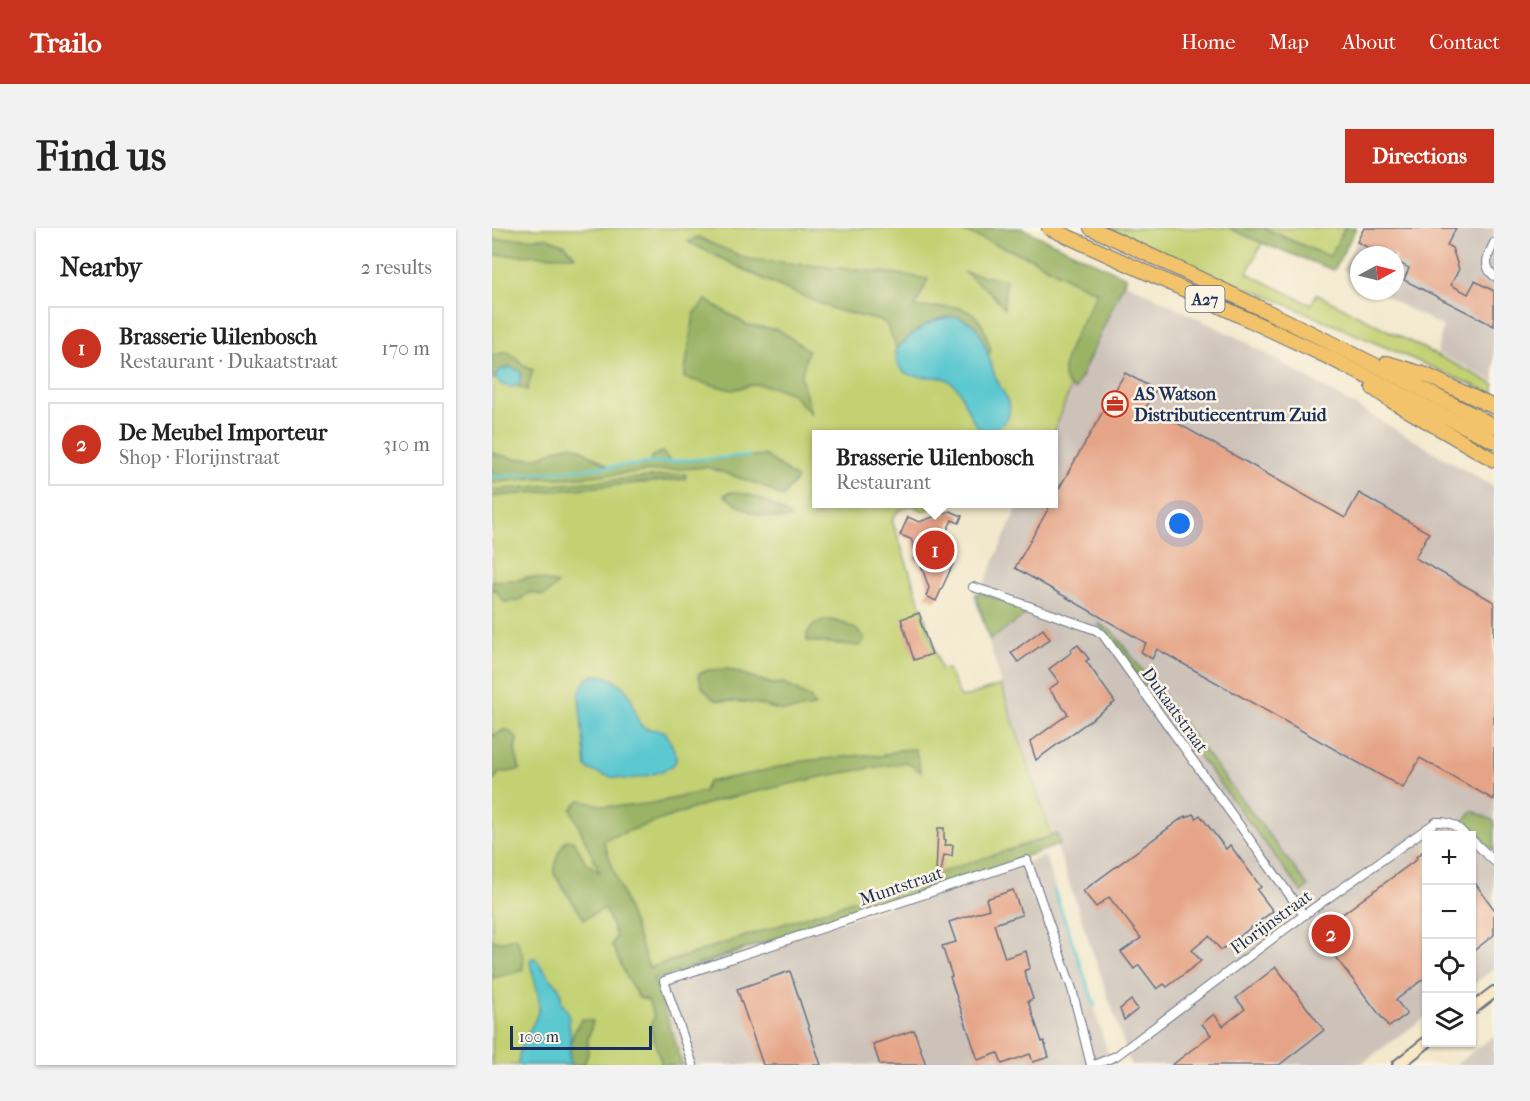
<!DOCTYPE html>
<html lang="en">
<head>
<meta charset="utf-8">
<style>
  :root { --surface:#fff; --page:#f2f2f2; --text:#222; --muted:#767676; --line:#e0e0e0; --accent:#c8321e }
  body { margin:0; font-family:"IM FELL French Canon",serif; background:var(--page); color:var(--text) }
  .controls { position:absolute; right:18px; bottom:18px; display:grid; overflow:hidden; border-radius:0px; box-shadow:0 2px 4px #0004 }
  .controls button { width:54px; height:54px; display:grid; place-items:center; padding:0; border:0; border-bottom:2px solid var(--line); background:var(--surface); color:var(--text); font:30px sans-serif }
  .compass { position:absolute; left:858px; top:18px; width:54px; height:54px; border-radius:50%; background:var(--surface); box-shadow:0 2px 4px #0004; rotate:83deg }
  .scale { position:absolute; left:18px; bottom:15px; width:142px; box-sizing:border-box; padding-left:6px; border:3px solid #1b2f5e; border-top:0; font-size:16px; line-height:21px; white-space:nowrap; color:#1b2f5e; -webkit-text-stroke:4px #fcf5e5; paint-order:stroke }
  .you { position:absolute; left:688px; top:296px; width:21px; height:21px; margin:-15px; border:4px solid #fff; border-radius:50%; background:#1a73e8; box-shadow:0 0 0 9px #1a73e833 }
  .badge { display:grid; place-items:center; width:39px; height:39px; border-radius:50%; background:var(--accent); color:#fff; font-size:20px; font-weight:700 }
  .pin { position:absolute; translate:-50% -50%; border:3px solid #fff; box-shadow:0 2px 6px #0006 }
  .popup { position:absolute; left:320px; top:202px; width:246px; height:78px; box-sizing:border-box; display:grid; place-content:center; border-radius:0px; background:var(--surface); filter:drop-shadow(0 2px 4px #0005); font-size:20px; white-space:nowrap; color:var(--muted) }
  .popup b { font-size:22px; color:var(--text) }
  .popup::after { content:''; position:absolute; left:50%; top:100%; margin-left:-12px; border:12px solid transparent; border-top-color:var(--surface) }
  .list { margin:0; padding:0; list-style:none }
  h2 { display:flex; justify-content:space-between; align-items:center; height:78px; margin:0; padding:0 24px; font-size:26px }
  h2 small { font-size:20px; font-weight:400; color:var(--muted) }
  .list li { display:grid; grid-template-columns:39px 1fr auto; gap:18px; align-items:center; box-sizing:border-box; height:84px; margin:0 12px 12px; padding:0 12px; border:2px solid var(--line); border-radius:0px }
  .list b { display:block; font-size:22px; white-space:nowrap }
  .list p { margin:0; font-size:20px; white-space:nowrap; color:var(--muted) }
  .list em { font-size:20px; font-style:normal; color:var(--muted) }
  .icon { flex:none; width:33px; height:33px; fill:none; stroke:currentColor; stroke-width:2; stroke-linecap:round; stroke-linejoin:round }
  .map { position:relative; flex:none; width:1002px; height:837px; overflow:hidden; border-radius:0px }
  header { display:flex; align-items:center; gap:36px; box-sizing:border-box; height:84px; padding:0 30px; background:var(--accent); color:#fff }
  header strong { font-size:28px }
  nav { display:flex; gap:33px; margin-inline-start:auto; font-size:21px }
  .intro { display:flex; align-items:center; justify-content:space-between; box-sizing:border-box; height:144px; padding:0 36px }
  h1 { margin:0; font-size:42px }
  .button { padding:15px 27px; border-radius:0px; background:var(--accent); color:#fff; font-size:21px; font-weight:700 }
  main { display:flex; gap:36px; padding:0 36px }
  aside { flex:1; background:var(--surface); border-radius:0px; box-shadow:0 2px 4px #0004 }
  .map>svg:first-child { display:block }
</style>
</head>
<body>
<header>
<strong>Trailo</strong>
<nav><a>Home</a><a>Map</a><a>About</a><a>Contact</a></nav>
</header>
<div class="intro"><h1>Find us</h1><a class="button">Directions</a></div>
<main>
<aside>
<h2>Nearby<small>2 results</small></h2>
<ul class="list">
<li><span class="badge">1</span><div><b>Brasserie Uilenbosch</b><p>Restaurant · Dukaatstraat</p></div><em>170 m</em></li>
<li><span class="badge">2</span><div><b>De Meubel Importeur</b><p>Shop · Florijnstraat</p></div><em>310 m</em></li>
</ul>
</aside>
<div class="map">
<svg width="1002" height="837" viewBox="0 0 1002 837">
  <rect width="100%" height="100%" fill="#fcf5e5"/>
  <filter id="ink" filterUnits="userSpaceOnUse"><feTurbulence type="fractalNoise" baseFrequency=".0167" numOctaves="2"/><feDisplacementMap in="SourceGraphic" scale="12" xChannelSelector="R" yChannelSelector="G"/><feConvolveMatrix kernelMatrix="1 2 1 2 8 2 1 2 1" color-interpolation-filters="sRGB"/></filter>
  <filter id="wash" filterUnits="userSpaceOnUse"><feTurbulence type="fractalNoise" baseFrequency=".008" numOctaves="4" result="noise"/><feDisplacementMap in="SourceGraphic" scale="24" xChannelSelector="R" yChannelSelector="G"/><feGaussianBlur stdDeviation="1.35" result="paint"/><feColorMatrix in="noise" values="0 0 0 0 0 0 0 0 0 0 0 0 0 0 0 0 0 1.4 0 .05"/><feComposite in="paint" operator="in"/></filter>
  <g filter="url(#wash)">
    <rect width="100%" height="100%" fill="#f2e8cc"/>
    <g fill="#ccc2b9">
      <polygon points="872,0 1002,0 1002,153 945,125 951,99 909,77 886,63 903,63 903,27 867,27 867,51 851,41"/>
      <polygon points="626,51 756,115 1002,259 1002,741 980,757 980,608 934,608 934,789 867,837 639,837 512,463 482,368 488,365 527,276 562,276 562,206 558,206"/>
      <polygon points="553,628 620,837 195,837 167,752"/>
      <polygon points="1002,808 1002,837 963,837 970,832"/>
    </g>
    <g fill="#c3d173" stroke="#6f8068" stroke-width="1.5">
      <polygon points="0,0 504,0 628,53 581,153 561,206 324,206 324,276 446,276 440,280 431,283 420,277 406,283 400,292 431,384 449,442 456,441 469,470 509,457 561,612 165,753 192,837 0,837"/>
      <polygon points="617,0 737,0 770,15 755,45 819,77 824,66 1002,156 1002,166 761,62 749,60"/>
      <polygon points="771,0 853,0 838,28 828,25"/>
    </g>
    <g fill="#9ab365" stroke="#5a7162" stroke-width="1.5">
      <path d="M 462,0 L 529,0 L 634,49 L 583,162 C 580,160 577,159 575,156 C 561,137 597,83 605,64 L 578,52 L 541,31 Z"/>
      <polygon points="737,0 771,0 828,25 838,28 853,0 864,0 842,42 770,15"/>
      <path d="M 206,9 L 216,14 L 256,31 L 406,46 L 436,51 L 423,79 C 437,81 453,77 467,80 C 490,85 494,104 499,123 L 496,127 C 493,119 491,108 485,101 C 482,97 478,95 473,93 C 447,79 421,105 404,122 L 403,115 L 393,94 L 344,82 L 282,56 L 196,14 Z"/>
      <polygon points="55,10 73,17 83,28 0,27 0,11"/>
      <polygon points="472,44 514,52 512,80 499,65"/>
      <polygon points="214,72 255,97 287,102 316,122 309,149 319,186 300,166 284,160 264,156 240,162 192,150 202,86"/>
      <path d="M 15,124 C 27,128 28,139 41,142 L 35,162 L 25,158 L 29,148 L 19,139 L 13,140 L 3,149 L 4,151 L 0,151 L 0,127 Z"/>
      <polygon points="80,217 89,221 118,239 157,236 160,228 170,224 179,234 273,227 305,251 290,269 271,258 215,239 73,250 43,250 0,255 0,225 24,231 45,230 65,221"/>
      <polygon points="194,246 193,251 5,268 0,270 0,262"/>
      <path d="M 239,264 C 263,265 281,277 300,290 C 276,293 250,283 232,267 Z"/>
      <path d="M 35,349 L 45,350 L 65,356 C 54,369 53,369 38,364 L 26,373 L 12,374 L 3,361 L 0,363 L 0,353 L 27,352 Z"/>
      <polygon points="483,366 492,366 540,382 498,412"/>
      <path d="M 337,392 C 351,394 363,398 372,409 L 372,412 L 368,418 L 315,413 L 315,405 L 323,395 Z"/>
      <polygon points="606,395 621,404 816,658 810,664"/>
      <polygon points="236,441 280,456 292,455 318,470 323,479 296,483 287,482 262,475 225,472 219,469 210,459 206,446 217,442"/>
      <polygon points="14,501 25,510 23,522 28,542 7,545 0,554 0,508"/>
      <path d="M 423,521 L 429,544 L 414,534 L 333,548 L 223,573 L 111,612 L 157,740 L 565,606 L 568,617 L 161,751 L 189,837 L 170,837 L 158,799 L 162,789 L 156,772 L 147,770 L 135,750 L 120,717 L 124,708 L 113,680 L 92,691 L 62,646 L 66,625 L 74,612 L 82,613 L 93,633 L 108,645 L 79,581 L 88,572 C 96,574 106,577 115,578 C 148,580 181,571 212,563 L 216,554 L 262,545 L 311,533 L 372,527 L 389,528 L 407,522 Z"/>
      <polygon points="981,583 1002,593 1002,623 971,594"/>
      <path d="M 24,709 L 32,730 L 30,743 L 0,750 L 0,712 C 8,715 15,712 24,709 Z"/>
      <path d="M 90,791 L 101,793 L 96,811 L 96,825 L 92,837 L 78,837 C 76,821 80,803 90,791 Z"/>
    </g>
    <g fill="#5bc8d0" stroke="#3b7c97" stroke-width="1.5">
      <path d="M 467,89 C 472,92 479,94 483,98 C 491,106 498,134 502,145 C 507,163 530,180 509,197 C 484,217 476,180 468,164 C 465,158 457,152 451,150 C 447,149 441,149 437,149 C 416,149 404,146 404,122 C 424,102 437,89 467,89 Z"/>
      <polygon points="19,139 24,141 29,144 28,153 25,158 17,159 9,156 3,149 4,146 10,141"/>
      <path d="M 103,447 C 120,447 136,459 141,475 C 143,482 144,492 149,497 C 161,509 171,490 180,518 C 182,522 185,528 184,532 C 182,543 144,551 134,551 C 122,550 102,546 94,539 L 87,468 C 89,457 93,451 103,447 Z"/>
      <path d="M 40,730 L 43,730 L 58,750 L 66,758 L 69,765 L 69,774 L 76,784 L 79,814 L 77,827 L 78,837 L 26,837 C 27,829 27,821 31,814 C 37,802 45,793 47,779 C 49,765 39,747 38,732 Z"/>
    </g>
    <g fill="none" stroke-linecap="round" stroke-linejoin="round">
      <g stroke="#5bc8d0" stroke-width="3">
        <polyline points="0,249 195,232 257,228"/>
        <polyline points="562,662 603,778"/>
      </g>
    </g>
    <g id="blocks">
      <g fill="#e5a487">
        <polygon points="872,0 964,0 955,17 960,20 967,41 959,57 976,66 983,53 1002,63 1002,98 912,52 917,40 903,33 903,27 891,27 865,14"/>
        <polygon points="633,145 664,162 655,178 853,290 867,265 937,305 923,330 1002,374 1002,572 928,530 911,560 665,421 660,431 649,424 654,415 523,340 559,276 561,276 561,271"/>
        <polygon points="458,283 470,288 467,295 460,292 448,317 461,323 456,334 461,336 444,373 434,368 437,360 428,334 422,331 425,326 419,311 408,307 416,289 427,294"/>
        <polygon points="427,385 429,390 428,393 440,426 422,432 409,391"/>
        <polygon points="551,401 558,411 526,434 519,425"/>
        <polygon points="586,417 597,431 594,433 623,474 544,532 538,514 576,486 557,461 567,454 557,441 580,424 578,422"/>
        <polygon points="701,586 704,590 708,587 734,621 738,617 769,659 765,662 781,683 729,722 717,708 700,722 709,733 675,759 672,756 665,761 647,737 642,741 629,724 649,710 617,669 604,679 591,663 693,588 694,590"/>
        <polygon points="446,600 452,600 452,611 454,612 453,617 461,617 460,628 452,627 449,645 444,644"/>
        <polygon points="934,621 934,749 904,772 915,786 897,799 825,705 925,631 924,629"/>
        <polygon points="980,651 1002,681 1002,707 980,724"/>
        <polygon points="521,662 530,687 502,696 513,730 534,723 538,740 532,743 541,771 536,773 550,814 552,813 557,829 541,834 538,826 510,836 506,825 486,832 458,749 460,748 450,718 464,714 457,694 497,681 494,671"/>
        <polygon points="784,739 832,802 787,837 680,837 719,807 710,796 722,786 731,798 753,781 744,770"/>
        <polygon points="298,743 329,837 271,837 245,761"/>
        <polygon points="639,772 646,781 632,792 628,781"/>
        <polygon points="422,802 434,837 388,837 381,816"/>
      </g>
    </g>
  </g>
  <g filter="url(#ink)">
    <use href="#blocks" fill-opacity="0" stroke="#667084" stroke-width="1.5"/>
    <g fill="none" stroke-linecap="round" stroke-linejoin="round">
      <g stroke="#667084" stroke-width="10">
        <g id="minor">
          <path d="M 1002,15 C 996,27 990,38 1002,48"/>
          <polyline points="481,359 503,366 604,402 611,407 812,687"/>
          <polyline points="980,612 1002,633"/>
          <polyline points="201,837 172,753 535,632 580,761 599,837"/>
          <path d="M 602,837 L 624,828 L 812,687 L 944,594 C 958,593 965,598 974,608"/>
        </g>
      </g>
      <g stroke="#667084" stroke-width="14">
        <g id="secondary">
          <polyline points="980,781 1002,764"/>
          <polyline points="906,837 935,814"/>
        </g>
      </g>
      <g stroke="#667084" stroke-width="16">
        <g id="motorway">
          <polyline points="557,0 704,67 838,130 1002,213"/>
          <path d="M 599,0 C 735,62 869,129 1002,198"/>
          <polyline points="895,135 934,147 1002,179"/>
          <polyline points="881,160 898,172 1002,232"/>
        </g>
      </g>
      <use href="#minor" stroke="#fff" stroke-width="8"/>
      <use href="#secondary" stroke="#fae7c3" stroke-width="10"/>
      <use href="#motorway" stroke="#f2c36a" stroke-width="14"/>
    </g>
  </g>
  <defs>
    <g id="office-ring" transform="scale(1.35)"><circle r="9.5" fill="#fcf5e5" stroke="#c8321e" stroke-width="1.5"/><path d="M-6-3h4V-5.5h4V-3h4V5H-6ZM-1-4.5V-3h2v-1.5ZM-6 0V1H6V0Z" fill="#c8321e"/></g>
  </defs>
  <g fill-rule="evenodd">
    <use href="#office-ring" x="623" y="176"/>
  </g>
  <g text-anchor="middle" stroke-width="5" stroke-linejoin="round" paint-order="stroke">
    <rect fill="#fcf5e5" stroke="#5e6a86" stroke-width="1.5" x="693.5" y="58" width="39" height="26" rx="4.5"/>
    <g font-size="16" font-weight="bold" fill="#1b2f5e">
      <text x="713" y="77">A27</text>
    </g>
    <g font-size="18" font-weight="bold" fill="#1b2f5e" stroke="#fcf5e5" text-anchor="start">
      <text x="642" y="172">AS Watson<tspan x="642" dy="21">Distributiecentrum Zuid</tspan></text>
    </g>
    <g font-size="18" fill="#1b2f5e" stroke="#fcf5e5">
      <text transform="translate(683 482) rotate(54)" y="6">Dukaatstraat</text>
      <text transform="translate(409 658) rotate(-19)" y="6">Muntstraat</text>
      <text transform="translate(779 694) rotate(-36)" y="6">Florijnstraat</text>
    </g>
  </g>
</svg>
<div class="controls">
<button>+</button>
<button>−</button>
<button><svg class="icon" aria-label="locate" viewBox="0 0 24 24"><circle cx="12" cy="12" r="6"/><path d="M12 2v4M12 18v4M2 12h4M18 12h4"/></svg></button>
<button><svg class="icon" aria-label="layers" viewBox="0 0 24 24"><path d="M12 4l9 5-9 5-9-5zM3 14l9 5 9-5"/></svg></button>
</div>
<svg class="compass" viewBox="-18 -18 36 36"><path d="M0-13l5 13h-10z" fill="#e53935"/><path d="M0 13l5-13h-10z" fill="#767676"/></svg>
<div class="scale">100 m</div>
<div class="you"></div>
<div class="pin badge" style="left:443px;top:322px">1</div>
<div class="popup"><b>Brasserie Uilenbosch</b>Restaurant</div>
<div class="pin badge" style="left:839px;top:706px">2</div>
</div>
</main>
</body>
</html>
